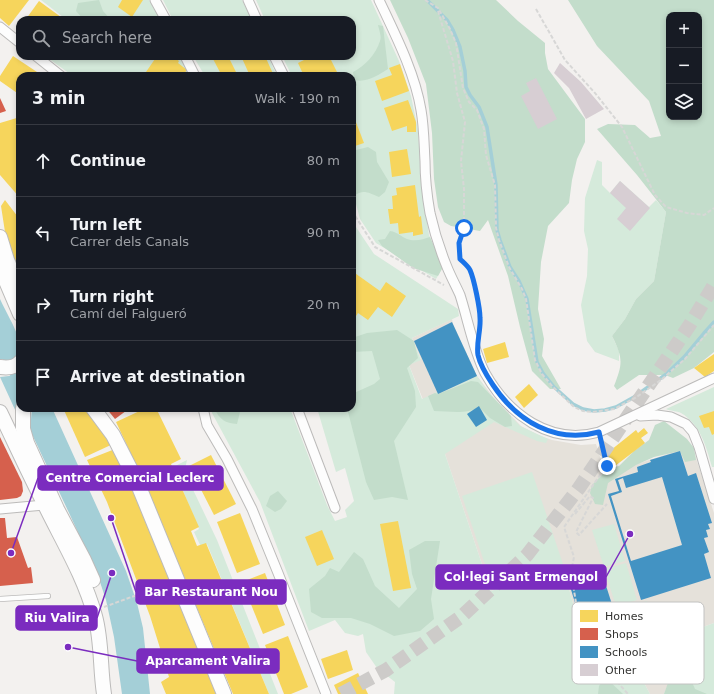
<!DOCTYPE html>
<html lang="en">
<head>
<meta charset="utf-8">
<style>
  :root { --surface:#171b24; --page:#242831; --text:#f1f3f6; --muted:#9ea1a6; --line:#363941 }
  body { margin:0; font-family:"DejaVu Sans",sans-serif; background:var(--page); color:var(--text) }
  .controls { position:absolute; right:12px; top:12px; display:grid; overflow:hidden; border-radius:8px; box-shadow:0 2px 6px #0003 }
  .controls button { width:36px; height:36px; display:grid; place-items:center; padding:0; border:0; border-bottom:1px solid var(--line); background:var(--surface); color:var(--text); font:20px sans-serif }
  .stop { position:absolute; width:12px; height:12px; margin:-9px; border:3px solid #1a73e8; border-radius:50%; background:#fff }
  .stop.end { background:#1a73e8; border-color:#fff; box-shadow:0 1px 4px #0008 }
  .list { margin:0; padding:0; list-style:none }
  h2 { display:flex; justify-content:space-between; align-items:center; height:52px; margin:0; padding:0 16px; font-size:17px }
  h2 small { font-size:13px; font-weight:400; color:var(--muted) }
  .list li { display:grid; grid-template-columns:26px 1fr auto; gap:12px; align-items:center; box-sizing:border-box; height:72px; padding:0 16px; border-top:1px solid var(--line) }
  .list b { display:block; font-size:15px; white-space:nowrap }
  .list p { margin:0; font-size:13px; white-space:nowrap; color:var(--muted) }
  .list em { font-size:13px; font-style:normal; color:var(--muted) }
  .icon { flex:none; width:22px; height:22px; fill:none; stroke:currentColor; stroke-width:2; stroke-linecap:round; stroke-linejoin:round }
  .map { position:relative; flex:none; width:714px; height:694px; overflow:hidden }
  .search { position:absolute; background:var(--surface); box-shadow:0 2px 6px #0003; left:16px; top:16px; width:340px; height:44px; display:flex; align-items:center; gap:10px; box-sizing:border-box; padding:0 14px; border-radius:12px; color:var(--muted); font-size:15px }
  .panel { position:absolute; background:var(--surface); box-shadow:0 2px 6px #0003; left:16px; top:72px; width:340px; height:340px; border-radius:12px }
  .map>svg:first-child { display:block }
</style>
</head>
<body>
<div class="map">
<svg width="714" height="694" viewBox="0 0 714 694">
  <rect width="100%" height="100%" fill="#f3f1ef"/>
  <polygon fill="#e5e1da" points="452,319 453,324 477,376 494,398 521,426 538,435 552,440 581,445 596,444 604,469 609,473 692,446 714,513 714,623 689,632 664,694 650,694 628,653 597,663 586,651 563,567 491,591 445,454 409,365 421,359 412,338"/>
  <g fill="#d5eadb">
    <polygon points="41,0 149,0 160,20 67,20"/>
    <polygon points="163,0 242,0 252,20 173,20"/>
    <polygon points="256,0 371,0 399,61 411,96 418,130 421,179 429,235 443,267 436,279 376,243 360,219 356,204 352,204 352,76 292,76 282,56 352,56 352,20 265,20"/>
    <polygon points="45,56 179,56 190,76 73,76"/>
    <polygon points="193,56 268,56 277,76 205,76"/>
    <polygon points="597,160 602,162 602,185 610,193 620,181 649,207 656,200 666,212 654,281 636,299 625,319 612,336 619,351 619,361 595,352 587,341 581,305 587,276 588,249 584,231 585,198"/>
    <polygon points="352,221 374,254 458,309 459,316 412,338 421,360 409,365 422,399 437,392 439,394 477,376 489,393 520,426 548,439 546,443 537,441 494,422 445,454 491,591 563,567 586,651 597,663 628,653 650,694 394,694 395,682 377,668 366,652 363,634 358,636 345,633 335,620 309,631 260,502 212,413 211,408 290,408 327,505 335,521 347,517 345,510 354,501 345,468 336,472 317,408 352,408"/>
    <path d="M 714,387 L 714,467 L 712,467 C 706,447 701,425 681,413 C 677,411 670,411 666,409 Z"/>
    <polygon points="187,460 185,469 186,475 217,540 278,694 269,694 207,544 201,547 194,532 199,529 173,467"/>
    <polygon points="532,472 563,564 493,588 462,496"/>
    <polygon points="614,524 625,561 604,567 592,530"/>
    <polygon points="626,563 637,600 616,606 604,569"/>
    <polygon points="647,601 654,622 623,631 617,610"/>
    <polygon points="714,623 714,694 664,694 667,687 685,636 689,632"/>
  </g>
  <g fill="#c3ddcb" fill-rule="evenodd">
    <polygon points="99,0 103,11 111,20 84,20 76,11 78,3"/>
    <polygon points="390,0 496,0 518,21 545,43 545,53 548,69 585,119 585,142 577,159 572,180 569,203 548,226 541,262 538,309 544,339 542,356 561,389 550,389 532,371 520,327 508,276 488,220 480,231 451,226 444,222 438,207 434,179 432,133 426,84 408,38"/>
    <path d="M 568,0 L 714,0 L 714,352 L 694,368 L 673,378 L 665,375 L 639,375 L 617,390 L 614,386 C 623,363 623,358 612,336 L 625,319 L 636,299 L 654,281 L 666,212 L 637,175 L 597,129 L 608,124 L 635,125 L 650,138 L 661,136 L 649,101 L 597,46 ZM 669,15 L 699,15 L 699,117 L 669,117 Z"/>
    <path d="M 378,25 L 383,26 L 388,69 C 378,75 367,83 355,80 L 357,85 L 354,89 L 352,88 L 352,76 L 333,76 L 347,72 L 354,78 L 353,72 C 365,66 376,54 380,41 C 382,37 379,30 378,25 Z"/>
    <path d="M 368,147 L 376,152 L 377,162 L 389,182 L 385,192 L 379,197 C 367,192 363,189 352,197 L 352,151 Z"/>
    <path d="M 390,231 C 398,232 401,237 407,239 C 415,242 424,239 430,237 L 443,267 L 438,276 L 413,268 L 382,246 L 378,240 L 385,239 Z"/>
    <polygon points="397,330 414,341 418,358 407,368 415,391 416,407 394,441 408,500 392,497 374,500 366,482 347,408 352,408 352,396 354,393 374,384 380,379 372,351 352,352 352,338 367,333"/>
    <path d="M 471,381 L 478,382 L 511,416 L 512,426 L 505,427 L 490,418 L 479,407 C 466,415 449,411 434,411 L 428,396 L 435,393 L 438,394 Z"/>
    <path d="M 214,408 L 241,408 L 237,424 C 225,423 220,420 214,408 Z"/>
    <polygon points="664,421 687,439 694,448 696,460 685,462 680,451 654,457 636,465 608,483 603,505 595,504 590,493 592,485 609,468 619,466 634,451 649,440 655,425"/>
    <polygon points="278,491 287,501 281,509 275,512 266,506 270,496"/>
    <polygon points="425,541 440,541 431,599 434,619 420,631 394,636 370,624 351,618 322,618 311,612 309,589 325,576 330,568 339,572 354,552 363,559 375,586 399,608 417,589 412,574 409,550"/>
    <polygon points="694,635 701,644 688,673 695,689 707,694 664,694 684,638"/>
    <polygon points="605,677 623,694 598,694 599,686"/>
  </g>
  <g fill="#a4cfd7">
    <path d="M 0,299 C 6,312 14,325 19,339 C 23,352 12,361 0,359 Z"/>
    <polygon points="20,371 17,414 0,377 9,376"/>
    <polygon points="32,408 52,408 126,571 137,603 143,628 150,694 122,694 114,637 106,600 98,576 70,515 30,430"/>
  </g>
  <g fill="#f6d55c">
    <polygon points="0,0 29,0 9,26 0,18"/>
    <polygon points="122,0 143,0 132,17 118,7"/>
    <polygon points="39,1 65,20 28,20 26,19"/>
    <polygon points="13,56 37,72 34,76 20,76 20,95 0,81 0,76"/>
    <polygon points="157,56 173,56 179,61 178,63 187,70 182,76 152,76 146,72"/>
    <polygon points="214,56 228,56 238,76 222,76 212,57"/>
    <polygon points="241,56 265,56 274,76 250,76"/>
    <polygon points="312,56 329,56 337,72 328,76 304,76 298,63"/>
    <polygon points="400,64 409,91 382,101 375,81 392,75 389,68"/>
    <polygon points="408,100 416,122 416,132 407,132 407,126 392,131 384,108"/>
    <polygon points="20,117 20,198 0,175 0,123"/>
    <polygon points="354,117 364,143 352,147 352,118"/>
    <polygon points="407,149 411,174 392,177 389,152"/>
    <polygon points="415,185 419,217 421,216 423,234 413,236 413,232 399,234 398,223 390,224 388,209 393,209 392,196 397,195 396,188"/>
    <polygon points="5,200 18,217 20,215 20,275 7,245 1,206"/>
    <polygon points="352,271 380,291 386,282 406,296 392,317 378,307 368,320 358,313 352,322"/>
    <polygon points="505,342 509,357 487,363 483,349"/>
    <polygon points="714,354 714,371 705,377 694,368"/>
    <polygon points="529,384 538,395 524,408 515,397"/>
    <polygon points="63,408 85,408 103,430 113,444 85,457"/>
    <polygon points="146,408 156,408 181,459 171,464 199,527 191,531 197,546 206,543 269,694 233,694 141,475 116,422"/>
    <polygon points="714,411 714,434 712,435 709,427 704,428 699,416"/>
    <polygon points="644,428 648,433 641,438 645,443 615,466 606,454 636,430 638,433"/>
    <polygon points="115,449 148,524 216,694 166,694 161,682 169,677 150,616 107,502 87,460"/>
    <polygon points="211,455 236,504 214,515 189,466"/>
    <polygon points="240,513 260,564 237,573 217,522"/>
    <polygon points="398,521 411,588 393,591 380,524"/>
    <polygon points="322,530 334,559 317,566 305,537"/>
    <polygon points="265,573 285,625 263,634 242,582"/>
    <polygon points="288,636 308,687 291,694 284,694 265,645"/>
    <polygon points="347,650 353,670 328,679 321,659"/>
    <polygon points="358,673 368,694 338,694 334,685"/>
  </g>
  <g fill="#d6604d">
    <polygon points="0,98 6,111 0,113"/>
    <polygon points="106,408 130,408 115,419"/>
    <polygon points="0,437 22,482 23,491 21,496 17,498 0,500"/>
    <polygon points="0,518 5,518 7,538 17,537 28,568 31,567 33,583 0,586"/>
  </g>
  <g fill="#4393c3" fill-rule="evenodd">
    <polygon points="452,322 477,376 438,394 414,341"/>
    <polygon points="479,406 487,420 476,427 467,414"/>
    <path d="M 680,451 L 688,476 L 696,473 L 712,523 L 708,524 L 710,529 L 706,530 L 708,537 L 704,538 L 709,552 L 704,554 L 711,578 L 641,600 L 608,494 L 619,491 L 615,479 L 638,472 L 637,467 L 651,462 L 650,460 ZM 662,477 L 682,545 L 631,561 L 611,496 L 622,492 L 618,480 L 623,478 L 626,488 Z"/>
    <polygon points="583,569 589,571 591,576 602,573 623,639 612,643 613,646 612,650 609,652 602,650 601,645 589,649 569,583 581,579 579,575 581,571"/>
  </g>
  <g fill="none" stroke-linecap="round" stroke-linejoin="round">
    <polyline stroke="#a4cfd7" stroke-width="3.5" points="427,0 447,20 453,30 460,47 465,71 466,87 470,95 479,107 487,127 496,185 497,230 500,240 510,267 519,281 527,299 537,362 543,373 554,387 573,404 583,409 594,411 605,410 616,407 634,397 665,375 684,357 704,333 714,322"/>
    <polyline stroke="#a4cfd7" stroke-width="20" points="0,329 20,373"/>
  </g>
  <g fill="#d7ced3">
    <polygon points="560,63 581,82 604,109 586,119 569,88 554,73"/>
    <polygon points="536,78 557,119 538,129 521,96 530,91 526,83"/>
    <polygon points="620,181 650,208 630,231 617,219 626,208 610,193"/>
  </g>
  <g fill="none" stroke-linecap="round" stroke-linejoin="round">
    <polyline stroke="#cdcbc9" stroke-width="14" stroke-dasharray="14 7" stroke-linecap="butt" points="341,694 386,670 462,616 527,555 579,488 689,326 714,285"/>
    <g stroke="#bcbbba" stroke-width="6">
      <polyline id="lane" points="0,599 48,596"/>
    </g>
    <g stroke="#bcbbba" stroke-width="11">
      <g id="street">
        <polyline points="155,0 166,20"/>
        <polyline points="248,0 257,20"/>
        <path d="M 379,0 C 395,34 415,73 421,110 C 424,127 424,144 425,161 C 425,178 427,196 430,213 C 434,231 440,250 447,267 C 451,277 456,286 460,295 C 468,320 473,349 485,373 C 508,414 550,446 599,432 L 714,378"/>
        <polyline points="0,27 20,43"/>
        <polyline points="36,56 61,76"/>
        <polyline points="185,56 195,76"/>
        <polyline points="274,56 284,76"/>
        <polyline points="203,408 207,425 227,459 252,509 278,573 326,694"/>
        <polyline points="297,408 335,508"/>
        <polyline points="640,416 657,415 671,417 686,424 693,432 699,447 714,499"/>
        <polyline points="0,509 44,505"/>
      </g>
    </g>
    <g stroke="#bcbbba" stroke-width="16">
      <g id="primary">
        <polyline points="0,237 7,260 20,290"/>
        <polyline points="0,267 20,314"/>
        <path d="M 0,367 C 7,368 15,368 20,362"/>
        <polyline points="23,408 23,429 27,443 57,509 84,560 93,580"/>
        <polyline points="93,408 113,435 137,482 224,694"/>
        <path d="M 0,412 C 15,443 29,474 45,505 C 63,542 84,576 95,616 C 102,641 100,668 104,694"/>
      </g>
    </g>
    <g stroke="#d7d7d6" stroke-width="2" stroke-dasharray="4 2" stroke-linecap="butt">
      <polyline points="425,0 438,8 450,29 456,43 463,88 469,102 477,110 484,129 486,155 495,185 496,228 499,240 509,267 522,289 526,299 535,360 542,374 553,387 574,407 583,411 593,412 614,409 635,398 661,380 685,359 714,325"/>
      <polyline points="536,9 565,60 595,93 622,127 655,195 666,207 687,213 704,215 714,208"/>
      <path d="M 438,11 L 453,61 L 457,93 L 465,122 L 461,161 L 464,189 L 464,228 L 459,243 L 460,259 C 463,263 468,267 470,271 C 476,283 481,312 480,325"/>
      <polyline points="352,211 375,247 444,285"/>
      <polyline points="601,441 607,465 564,527 574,557 571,572 577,609 589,649 602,669 612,676 628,694"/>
      <polyline points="575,514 590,496 593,498 576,532 579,535 607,504"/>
      <polyline points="104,607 137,595"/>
    </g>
    <use href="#lane" stroke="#fdfdfd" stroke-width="4.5"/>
    <use href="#street" stroke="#fdfdfd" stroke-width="9"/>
    <use href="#primary" stroke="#fdfdfd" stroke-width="14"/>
  </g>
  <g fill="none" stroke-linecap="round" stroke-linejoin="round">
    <path stroke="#1a73e8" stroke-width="5" d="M 464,228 L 459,243 L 460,259 C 463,262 468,266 470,270 C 474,279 480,308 480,318 C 481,330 476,343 478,355 C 480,365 487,376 493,385 C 517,421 555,444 599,432 L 607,466"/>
  </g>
  <rect x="572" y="602" width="132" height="82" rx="6" fill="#fff" stroke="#c2c2c1" stroke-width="1"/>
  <rect x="580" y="610" width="18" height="12" fill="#f6d55c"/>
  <rect x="580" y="628" width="18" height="12" fill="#d6604d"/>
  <rect x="580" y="646" width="18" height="12" fill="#4393c3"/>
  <rect x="580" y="664" width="18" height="12" fill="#d7ced3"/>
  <g font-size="11" fill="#333331">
    <text x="605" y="620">Homes</text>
    <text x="605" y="638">Shops</text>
    <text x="605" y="656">Schools</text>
    <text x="605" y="674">Other</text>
  </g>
  <path fill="none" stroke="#7b2cbf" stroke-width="1.5" d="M11 553L38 478M630 534L606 577M111 518L136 592M112 573L97 618M68 647L137 661"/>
  <g fill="#7b2cbf" stroke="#fff" stroke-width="1.5">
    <circle cx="11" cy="553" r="4"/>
    <circle cx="630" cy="534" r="4"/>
    <circle cx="111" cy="518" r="4"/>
    <circle cx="112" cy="573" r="4"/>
    <circle cx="68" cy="647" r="4"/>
  </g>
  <g fill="#7b2cbf" stroke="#7b2cbf" stroke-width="1.5">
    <rect x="38" y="466" width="185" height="24" rx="4"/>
    <rect x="436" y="565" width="170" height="24" rx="4"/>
    <rect x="136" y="580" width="150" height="24" rx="4"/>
    <rect x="16" y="606" width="81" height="24" rx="4"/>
    <rect x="137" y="649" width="142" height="24" rx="4"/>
  </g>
  <g font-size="12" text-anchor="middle" font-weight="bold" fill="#fff">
    <text x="130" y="482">Centre Comercial Leclerc</text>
    <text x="521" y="581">Col·legi Sant Ermengol</text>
    <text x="211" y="596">Bar Restaurant Nou</text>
    <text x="57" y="622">Riu Valira</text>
    <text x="208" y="665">Aparcament Valira</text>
  </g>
</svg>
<div class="controls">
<button>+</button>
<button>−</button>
<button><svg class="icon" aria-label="layers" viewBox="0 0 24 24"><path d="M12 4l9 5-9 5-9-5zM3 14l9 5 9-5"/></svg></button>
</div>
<div class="stop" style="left:464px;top:228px"></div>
<div class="stop end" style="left:607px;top:466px"></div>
<div class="search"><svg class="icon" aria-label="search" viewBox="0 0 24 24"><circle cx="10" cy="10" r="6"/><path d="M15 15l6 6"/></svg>Search here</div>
<section class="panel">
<h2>3 min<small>Walk · 190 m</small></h2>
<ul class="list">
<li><svg class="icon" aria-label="ahead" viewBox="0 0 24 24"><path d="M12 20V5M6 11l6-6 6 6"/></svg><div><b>Continue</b></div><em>80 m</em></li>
<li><svg class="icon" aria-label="left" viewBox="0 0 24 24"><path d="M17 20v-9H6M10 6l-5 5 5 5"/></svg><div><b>Turn left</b><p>Carrer dels Canals</p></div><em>90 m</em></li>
<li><svg class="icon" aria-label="right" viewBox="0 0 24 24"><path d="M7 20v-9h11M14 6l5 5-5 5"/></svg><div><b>Turn right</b><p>Camí del Falgueró</p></div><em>20 m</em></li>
<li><svg class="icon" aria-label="arrive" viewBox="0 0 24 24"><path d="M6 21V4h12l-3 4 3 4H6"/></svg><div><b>Arrive at destination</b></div></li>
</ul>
</section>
</div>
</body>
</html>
